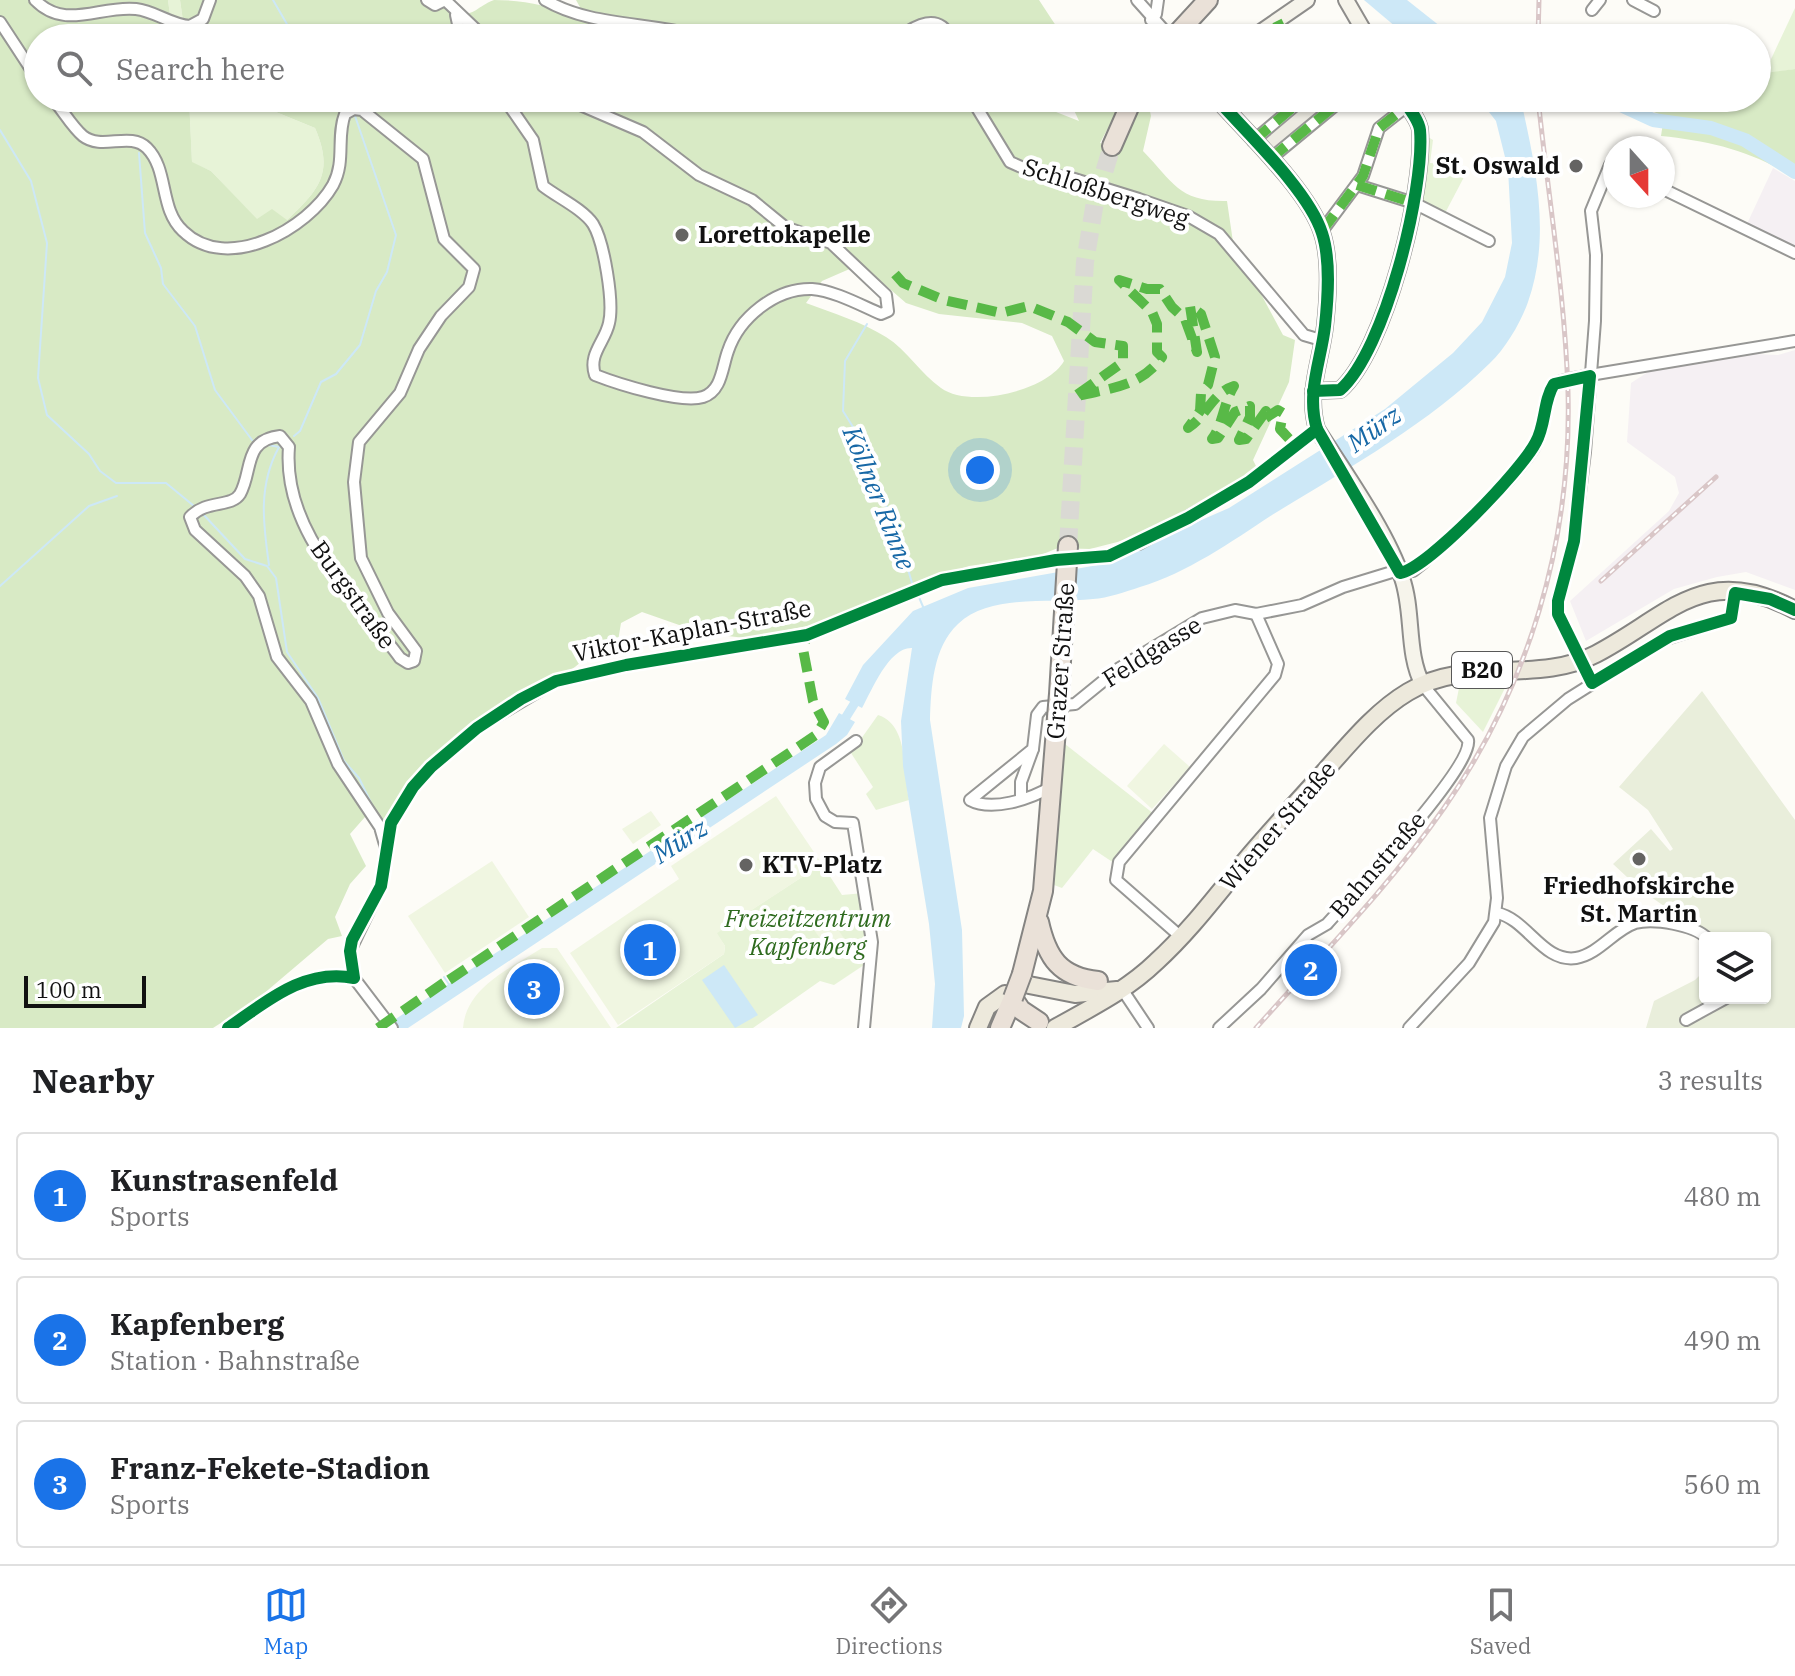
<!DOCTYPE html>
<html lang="en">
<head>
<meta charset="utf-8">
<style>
  :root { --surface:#fff; --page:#f2f2f2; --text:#202124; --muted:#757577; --line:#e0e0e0; --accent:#1a73e8 }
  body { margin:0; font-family:"IBM Plex Serif",serif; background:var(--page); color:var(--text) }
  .controls { position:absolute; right:24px; bottom:24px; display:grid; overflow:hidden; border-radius:8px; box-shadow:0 2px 6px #0004 }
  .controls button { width:72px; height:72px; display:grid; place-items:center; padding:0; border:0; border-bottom:2px solid var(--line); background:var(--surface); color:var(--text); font:40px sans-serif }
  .compass { position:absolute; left:1603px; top:136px; width:72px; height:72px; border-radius:50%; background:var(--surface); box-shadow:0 2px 6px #0004; rotate:159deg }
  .scale { position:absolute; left:24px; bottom:20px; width:122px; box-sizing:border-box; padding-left:8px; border:4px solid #111; border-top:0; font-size:22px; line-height:28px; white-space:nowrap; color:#111; -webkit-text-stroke:6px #fff; paint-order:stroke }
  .you { position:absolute; left:980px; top:470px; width:28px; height:28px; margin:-20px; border:6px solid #fff; border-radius:50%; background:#1a73e8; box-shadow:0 0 0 12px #1a73e833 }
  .badge { display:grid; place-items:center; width:52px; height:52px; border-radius:50%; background:var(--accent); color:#fff; font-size:26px; font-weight:700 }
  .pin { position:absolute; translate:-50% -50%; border:4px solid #fff; box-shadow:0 2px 8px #0006 }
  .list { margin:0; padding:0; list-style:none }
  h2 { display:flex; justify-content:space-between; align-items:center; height:104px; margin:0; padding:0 32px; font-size:34px }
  h2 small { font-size:26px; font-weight:400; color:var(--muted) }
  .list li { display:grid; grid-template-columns:52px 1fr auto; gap:24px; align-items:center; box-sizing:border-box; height:128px; margin:0 16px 16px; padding:0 16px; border:2px solid var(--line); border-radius:8px }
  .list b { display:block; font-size:30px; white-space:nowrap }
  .list p { margin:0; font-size:26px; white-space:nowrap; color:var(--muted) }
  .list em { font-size:26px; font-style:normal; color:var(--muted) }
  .icon { flex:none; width:44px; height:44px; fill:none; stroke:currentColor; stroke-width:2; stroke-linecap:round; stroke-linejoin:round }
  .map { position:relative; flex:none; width:1795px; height:1028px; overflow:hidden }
  .search { position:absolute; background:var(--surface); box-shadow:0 2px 6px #0004; left:24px; right:24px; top:24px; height:88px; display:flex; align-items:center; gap:20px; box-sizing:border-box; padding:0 28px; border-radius:44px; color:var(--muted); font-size:30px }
  .sheet { height:536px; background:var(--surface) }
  nav { display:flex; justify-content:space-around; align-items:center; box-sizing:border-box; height:112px; border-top:2px solid var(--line); background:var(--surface); font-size:22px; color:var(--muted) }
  nav a { display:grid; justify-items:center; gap:4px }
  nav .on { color:var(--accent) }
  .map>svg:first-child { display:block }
</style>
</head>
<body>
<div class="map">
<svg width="1795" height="1028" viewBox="0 0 1795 1028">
  <rect width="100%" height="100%" fill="#fdfcf7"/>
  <g fill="#f5f0f3">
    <polygon points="1773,168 1795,181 1795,249 1746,226"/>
    <polygon points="1795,350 1795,590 1746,572 1717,577 1674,589 1586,641 1570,601 1669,511 1679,493 1675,477 1627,442 1631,383 1648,372 1732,353 1778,355"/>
  </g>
  <g fill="#e7f3d7">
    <polygon points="168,0 180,0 183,21 203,25 195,38 172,38 156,19 170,15"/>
    <polygon points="1795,8 1795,69 1764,74"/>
    <path d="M 189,98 L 237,98 L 241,106 L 271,110 L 315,128 C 334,172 320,189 287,220 L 257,220 L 211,171 L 192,163 Z"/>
    <polygon points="1423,134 1433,140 1430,163 1454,165 1464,177 1443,217 1417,200"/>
    <polygon points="1508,682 1483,732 1456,703 1459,688 1478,683"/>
    <path d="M 878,715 C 909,725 903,771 909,800 L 876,810 L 866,794 L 873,787 L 851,753 Z"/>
    <polygon points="1065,744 1154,814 1114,863 1093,849 1062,888 1054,885"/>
    <polygon points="822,864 842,895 864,893 867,963 834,985 820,981 753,1028 616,1028 724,954 725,946 716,933"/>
  </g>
  <g fill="#d8eac5" fill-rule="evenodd">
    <path d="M 0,0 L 168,0 L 170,15 L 156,19 L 172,38 L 38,38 L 38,98 L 189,98 L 192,162 L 211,171 L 257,219 L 272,209 L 287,220 C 320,189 334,172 315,128 L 271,110 L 241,106 L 237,98 L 1044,98 L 1051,110 L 1079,121 L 1073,108 L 1098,98 L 1124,98 L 1100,143 L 1119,147 L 1143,98 L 1147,98 L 1151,116 L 1143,151 C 1174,183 1179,202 1227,201 L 1233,242 L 1283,335 L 1295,340 L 1289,382 L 1253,460 L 1258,470 L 1211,499 L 1129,539 L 1090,549 L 1058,548 L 1038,556 L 969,566 L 911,585 L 876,603 L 813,625 L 745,638 L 702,633 L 642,612 L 621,623 L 618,641 C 584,650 592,656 568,672 C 554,680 538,685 523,692 C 470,720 414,766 387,821 L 378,820 L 375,813 L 365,817 L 350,834 L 366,866 L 350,884 L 335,917 L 342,936 L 328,939 L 255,1001 L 213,1028 L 0,1028 ZM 861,264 L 906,303 L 939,314 L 1022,323 L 1052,336 L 1064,361 C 1047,391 970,409 941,388 C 921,374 907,350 886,337 C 862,322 833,313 806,303 L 822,281 Z"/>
    <path d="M 180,0 L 424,0 L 431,9 L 447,7 L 454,16 C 478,14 476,7 494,0 C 521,0 550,5 573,17 L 581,9 L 576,0 L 1039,0 L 1064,38 L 195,38 L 203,25 L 183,21 Z"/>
    <path d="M 1757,56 L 1770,60 L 1765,73 L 1795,69 L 1795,179 C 1754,151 1710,141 1661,136 L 1664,116 L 1618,98 L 1757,98 Z"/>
  </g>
  <polygon fill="#e9eedb" points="1702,691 1795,820 1795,1028 1646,1028 1654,1001 1695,980 1705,970 1705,998 1765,998 1765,938 1710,938 1641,890 1613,864 1651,829 1670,851 1673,849 1648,810 1619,787"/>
  <g fill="#f0f6e1">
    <polygon points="1164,744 1190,767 1152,809 1127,786"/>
    <polygon points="776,796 822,864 717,933 725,946 724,954 618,1025 570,953 679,879 671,866"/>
    <polygon points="651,811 661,825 633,844 622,829"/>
    <polygon points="492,861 529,917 445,973 408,916"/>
    <polygon points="830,918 848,944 832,955 814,930"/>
    <path d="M 542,948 L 557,948 L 611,1028 L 463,1028 C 466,987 511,968 542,948 Z"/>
  </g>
  <polygon fill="#edebe2" points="1299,98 1327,98 1333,108 1277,157 1256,134"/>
  <g fill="#cde8f7">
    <polygon points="1364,0 1407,0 1455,38 1409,38"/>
    <path d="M 1478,98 L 1517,98 L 1522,105 C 1536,169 1551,237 1528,302 C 1521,322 1506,348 1490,363 C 1427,425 1347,469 1272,515 C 1231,542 1187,573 1140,587 C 1125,592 1108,598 1093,599 C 1052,604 991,593 958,624 C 933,647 931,688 930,720 L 962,930 L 964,1016 L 961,1028 L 932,1028 L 935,984 L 929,924 L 903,766 L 901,721 L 912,648 C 889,647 872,690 862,708 L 845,699 L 863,665 L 913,611 L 968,588 L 1098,565 L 1229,508 L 1385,409 L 1453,353 L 1482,322 L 1505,277 L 1512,243 L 1508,169 L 1496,121 Z"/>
    <polygon points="839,713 855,722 847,735 836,744 408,1028 382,1028 826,735"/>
    <polygon points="724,965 758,1015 735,1028 702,980"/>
  </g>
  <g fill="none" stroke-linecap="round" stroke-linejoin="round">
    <g stroke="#cde8f7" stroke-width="2">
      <polyline points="273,0 295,38"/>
      <polyline points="345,98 350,105"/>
      <polyline points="0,130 31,181 47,243 38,378 47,415 89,454 100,471 116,483 166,483 194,506"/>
      <polyline points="139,153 145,233 161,268 163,284 195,326 215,390 252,440"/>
      <polyline points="867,324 845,361 843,411 858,435 861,451 895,525 912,583"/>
      <polyline points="294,436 300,431 321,382 336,374 360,345 376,291 387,272 396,235 355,116"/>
      <path d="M 268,445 L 279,447 C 258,485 263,523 269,565"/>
      <polyline points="202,513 245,559 267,566 276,578 287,652 318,698 344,761 359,778 374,809"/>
      <polyline points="0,586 89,506 117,496"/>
      <polyline points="918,595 924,609"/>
      <polyline points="444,977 450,986"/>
    </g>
    <polyline stroke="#cde8f7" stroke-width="9" points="841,725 861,693"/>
    <polyline stroke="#cde8f7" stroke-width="14" points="1527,98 1614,102 1653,120 1711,128 1745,140 1795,172"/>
    <polyline stroke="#dad9d4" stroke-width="18" stroke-dasharray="18 9" stroke-linecap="butt" points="1068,546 1085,262 1095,202 1112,146"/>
    <g stroke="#979795" stroke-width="14">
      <g id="street">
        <path d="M 35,0 C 65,31 100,5 136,9 C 155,11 171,25 190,26 L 203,19 L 210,0"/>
        <polyline points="427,0 435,5 445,0"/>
        <polyline points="445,0 485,38"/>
        <path d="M 545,0 C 593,28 652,21 704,38"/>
        <polyline points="1137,0 1171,38"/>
        <polyline points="1633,0 1654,11"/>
        <polyline points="1592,10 1600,0"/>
        <polyline points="456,15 461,38"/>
        <polyline points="1151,20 1156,14 1158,0"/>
        <polyline points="1277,21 1285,38"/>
        <polyline points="0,22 38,80"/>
        <path d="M 898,38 C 916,25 938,12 951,38"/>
        <path d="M 52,98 C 62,109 72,127 83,136 C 102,151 130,131 147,148 C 169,170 159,209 183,231 C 227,274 308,229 333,185 C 346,161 336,137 345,114 L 354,109 L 362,110 L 423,159 L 444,239 L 474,269 L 469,287 L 441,316 L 419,349 L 400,393 L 359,442 L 354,482 L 361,558 L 388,613 L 416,651 L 414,661 L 408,663 L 400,658 C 354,595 282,532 289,447 L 280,436 C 243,440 253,471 240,494 C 231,508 207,499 190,517 L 195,530 L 245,576 L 259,596 L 277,657 L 311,701 L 338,764 L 380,827 L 386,848"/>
        <path d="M 504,98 L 533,140 L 543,186 C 557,197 583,209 593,224 C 604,242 614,302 609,323 C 605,342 588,354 595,375 C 618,384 681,404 703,397 C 722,391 722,367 728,351 C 739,318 775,288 812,289 C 835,291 860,305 881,314 L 888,311 L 886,295 L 831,243 L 785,227 L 752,200 L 699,175 L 643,132 L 564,98"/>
        <polyline points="971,98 1010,162 1037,174 1068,177 1139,199 1188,216 1219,234 1304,335 1321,340"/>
        <polyline points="1253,141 1304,98"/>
        <polyline points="1270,159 1344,98"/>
        <polyline points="1357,185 1414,203 1489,241"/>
        <polyline points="1663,189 1795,253"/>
        <polyline points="1322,231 1363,176 1379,128 1407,106"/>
        <polyline points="1139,544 1249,482 1317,429"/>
        <polyline points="1573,645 1558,614 1558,601 1574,541 1585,452 1595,321 1596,255 1591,211 1610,165 1615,167"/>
        <polyline points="856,741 820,767 815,783 816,799 825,816 835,822 853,823 872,942 864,1028"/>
        <path d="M 1051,787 C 1030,799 992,812 970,800 L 1033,749 L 1037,715 L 1043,707 L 1075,704 L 1118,669 L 1202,618 L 1235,610 L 1256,614 L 1302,605 L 1343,587 L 1392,572 L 1413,571 L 1423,563 C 1460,527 1505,491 1534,448 C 1543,433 1545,391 1554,384 C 1561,380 1576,378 1584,376 L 1795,341"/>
        <polyline points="1021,799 1021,782 1033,749"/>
        <path d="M 1497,913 C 1527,919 1543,963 1576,958 C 1599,954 1614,930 1635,923 C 1654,918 1694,925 1707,938"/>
        <polyline points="1181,937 1116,880 1119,862 1275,675 1278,664 1256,614"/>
        <polyline points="1122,989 1148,1028"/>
        <polyline points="1686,1020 1726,998"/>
        <path d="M 228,1028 C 266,1002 304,968 354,978"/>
        <polyline points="392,1028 354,978 350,951 381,886 391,823 413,787 431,767 477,728 556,681 626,665 807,635"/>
        <path d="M 1219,1028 L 1261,989 L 1308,935 L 1327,924 C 1351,897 1474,766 1468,740 L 1423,685"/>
        <polyline points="1409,1028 1469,963 1494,922 1497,898 1490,818 1506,766 1523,737 1568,699 1660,641 1731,618 1735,593"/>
      </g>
    </g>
    <g stroke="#8e8d8b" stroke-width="18">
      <g id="secondary">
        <polyline points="1346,0 1368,38"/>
        <polyline points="1252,38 1307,0"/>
        <path d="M 1216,98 C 1246,132 1309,191 1322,233 C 1331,260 1328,298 1325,326 C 1321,361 1306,393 1317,429 C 1343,470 1388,533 1402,578 C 1414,612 1406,654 1423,685"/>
        <path d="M 1313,391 L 1340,390 C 1385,351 1425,189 1420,130 C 1419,120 1408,107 1402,98"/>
      </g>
    </g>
    <g stroke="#858482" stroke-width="20">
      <g id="primary">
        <polyline points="1029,985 1075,994 1117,990"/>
        <polyline points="978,1028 987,1007 1005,994"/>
        <path d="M 1055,1028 C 1090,1008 1126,991 1156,962 C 1189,932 1216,896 1244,862 C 1270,831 1298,801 1325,771 C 1350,743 1376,711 1408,692 C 1467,656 1537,685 1596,654 C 1669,616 1704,561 1795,610"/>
      </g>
    </g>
    <g stroke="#858482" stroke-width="22">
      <g id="highway">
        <polyline points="1173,38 1208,0"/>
        <polyline points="1112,146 1133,98"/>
        <polyline points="1059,694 1068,546"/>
        <path d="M 1039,922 C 1047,958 1060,977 1098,981"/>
        <polyline points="1022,974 1043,891 1057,717"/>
        <polyline points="1013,998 1021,1010 1039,1022"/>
        <polyline points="1000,1028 1013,998"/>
      </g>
    </g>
    <use href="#street" stroke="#fffffe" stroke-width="10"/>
    <use href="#secondary" stroke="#f6f4eb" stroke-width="14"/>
    <use href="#primary" stroke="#ede9dc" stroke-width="16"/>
    <use href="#highway" stroke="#eae1d8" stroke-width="18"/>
    <g stroke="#d9c6c7" stroke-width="5">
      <g id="rail">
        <polyline points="1538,38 1539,0"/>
        <polyline points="1601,581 1716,477"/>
        <path d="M 1256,1028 C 1320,956 1389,887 1444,808 C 1529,686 1572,541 1568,392 C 1565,294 1548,196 1538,98"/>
      </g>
    </g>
    <use href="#rail" stroke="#fff" stroke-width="2" stroke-dasharray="6" stroke-linecap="butt"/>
    <g stroke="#979795" stroke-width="14" stroke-linecap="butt">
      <polyline id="street-bridge" points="1573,645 1588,675"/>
    </g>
    <g stroke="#858482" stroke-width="22" stroke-linecap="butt">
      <g id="highway-bridge">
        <polyline points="1057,717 1059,694"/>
        <polyline points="1013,998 1022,974"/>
      </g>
    </g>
    <use href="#street-bridge" stroke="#fffffe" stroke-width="10"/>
    <use href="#highway-bridge" stroke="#eae1d8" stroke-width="18"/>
    <g stroke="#58b947" stroke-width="10" stroke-dasharray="20 10" stroke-linecap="butt">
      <polyline points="1277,21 1285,38"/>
      <polyline points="1253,141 1304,98"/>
      <polyline points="1270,159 1344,98"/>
      <polyline points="1357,185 1414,203"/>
      <polyline points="1322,231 1363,176 1379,128 1407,106"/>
      <path d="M 895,274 L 903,283 L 944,300 L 1001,313 L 1029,306 L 1068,322 L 1095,342 L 1123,346 L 1123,362 L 1074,397 C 1108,388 1140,388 1162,357 L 1157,352 L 1157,324 L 1152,312 L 1119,280 L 1147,289 L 1160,289 L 1172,307 L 1185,319 L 1197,352 L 1190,306 L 1201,314 L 1215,357 L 1208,385 L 1201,393 L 1200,411 L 1188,428 C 1206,417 1212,393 1234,386 C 1223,404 1224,422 1212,439 L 1218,438 L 1235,412 L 1250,406 L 1250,417 L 1239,440 L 1246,439 L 1266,411 L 1264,419 L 1278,410 L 1283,413 L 1280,429 L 1291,441"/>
      <polyline points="449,980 816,735 824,722 813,701 803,649 807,635"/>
      <polyline points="378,1028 445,982"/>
    </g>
    <g stroke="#fff" stroke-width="17">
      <g id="cycleway">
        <path d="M 1216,98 C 1246,132 1309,191 1322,233 C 1331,260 1328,298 1325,326 C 1321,361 1306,393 1317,429 L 1400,573 C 1428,568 1522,470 1536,442 C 1546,424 1543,401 1554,384 L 1590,376 L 1574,541 L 1558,601 L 1558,614 L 1592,683 L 1670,636 L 1731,618 L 1735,593 L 1770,599 L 1795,610"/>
        <path d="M 1313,391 L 1340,390 C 1385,351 1425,189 1420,130 C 1419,120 1408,107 1402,98"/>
        <path d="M 228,1028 C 266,1002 304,968 354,978 L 350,951 L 352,940 L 381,886 L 391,823 L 413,787 L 431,767 L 477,728 L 521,699 L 556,681 L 626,665 L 807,635 L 942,580 L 1056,560 L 1109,556 L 1188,518 L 1249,482 L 1317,429"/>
      </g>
    </g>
    <use href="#cycleway" stroke="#00873e" stroke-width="12"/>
  </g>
  <g fill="#646362" stroke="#fff" stroke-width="3">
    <circle cx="1576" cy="166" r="8"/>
    <circle cx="682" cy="235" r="8"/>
    <circle cx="1639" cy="859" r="8"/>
    <circle cx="746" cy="865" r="8"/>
  </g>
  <g text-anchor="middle" stroke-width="8" stroke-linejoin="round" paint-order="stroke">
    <rect fill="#fff" stroke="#585858" stroke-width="2" x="1452" y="652" width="60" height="36" rx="6"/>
    <g font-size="22" font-weight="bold" fill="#111">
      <text x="1482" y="678">B20</text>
    </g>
    <g font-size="24" font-weight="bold" fill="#111" stroke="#fff" text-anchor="start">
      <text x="1560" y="174" text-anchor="end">St. Oswald</text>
      <text x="698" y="243">Lorettokapelle</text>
      <text x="762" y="873">KTV-Platz</text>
      <text x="1639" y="894" text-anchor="middle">Friedhofskirche<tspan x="1639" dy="28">St. Martin</tspan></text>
    </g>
    <g font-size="24" fill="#111" stroke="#fff">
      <text transform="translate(1106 193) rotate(18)" y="8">Schloßbergweg</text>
      <text transform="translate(353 595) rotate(54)" y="8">Burgstraße</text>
      <text transform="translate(692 631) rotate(-11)" y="8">Viktor-Kaplan-Straße</text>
      <text transform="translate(1152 652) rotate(-32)" y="8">Feldgasse</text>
      <text transform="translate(1061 661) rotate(-86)" y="8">Grazer Straße</text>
      <text transform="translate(1278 826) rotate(-49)" y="8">Wiener Straße</text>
      <text transform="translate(1378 865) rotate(-49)" y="8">Bahnstraße</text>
    </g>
    <g font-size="24" font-style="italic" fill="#2f6b1f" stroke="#fff">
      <text x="808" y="927">Freizeitzentrum<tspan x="808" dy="28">Kapfenberg</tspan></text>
    </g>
    <g font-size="26" font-style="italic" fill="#1768a6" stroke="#fff">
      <text transform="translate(1374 429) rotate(-36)" y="9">Mürz</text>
      <text transform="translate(879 498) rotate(68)" y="9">Köllner Rinne</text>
      <text transform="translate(680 841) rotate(-33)" y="9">Mürz</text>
    </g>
  </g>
</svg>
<div class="controls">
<button><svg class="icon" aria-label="layers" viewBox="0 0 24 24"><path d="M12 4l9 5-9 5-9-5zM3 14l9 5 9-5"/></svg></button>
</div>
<svg class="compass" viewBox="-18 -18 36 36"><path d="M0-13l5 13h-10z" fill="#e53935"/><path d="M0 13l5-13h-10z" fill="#757577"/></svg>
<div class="scale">100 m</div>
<div class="you"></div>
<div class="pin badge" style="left:650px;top:950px">1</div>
<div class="pin badge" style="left:1311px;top:970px">2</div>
<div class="pin badge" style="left:534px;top:989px">3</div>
<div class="search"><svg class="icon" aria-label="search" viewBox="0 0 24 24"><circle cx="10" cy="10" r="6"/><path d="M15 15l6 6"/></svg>Search here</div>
</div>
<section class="sheet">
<h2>Nearby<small>3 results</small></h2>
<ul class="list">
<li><span class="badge">1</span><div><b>Kunstrasenfeld</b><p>Sports</p></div><em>480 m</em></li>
<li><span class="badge">2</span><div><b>Kapfenberg</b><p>Station · Bahnstraße</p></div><em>490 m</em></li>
<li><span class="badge">3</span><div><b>Franz-Fekete-Stadion</b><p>Sports</p></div><em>560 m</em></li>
</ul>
</section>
<nav>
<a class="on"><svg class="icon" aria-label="map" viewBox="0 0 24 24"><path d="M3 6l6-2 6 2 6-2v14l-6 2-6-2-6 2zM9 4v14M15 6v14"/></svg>Map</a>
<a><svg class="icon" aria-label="directions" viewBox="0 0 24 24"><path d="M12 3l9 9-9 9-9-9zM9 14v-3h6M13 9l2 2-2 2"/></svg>Directions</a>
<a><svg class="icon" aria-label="saved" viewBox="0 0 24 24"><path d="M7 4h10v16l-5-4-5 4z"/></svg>Saved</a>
</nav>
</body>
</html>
